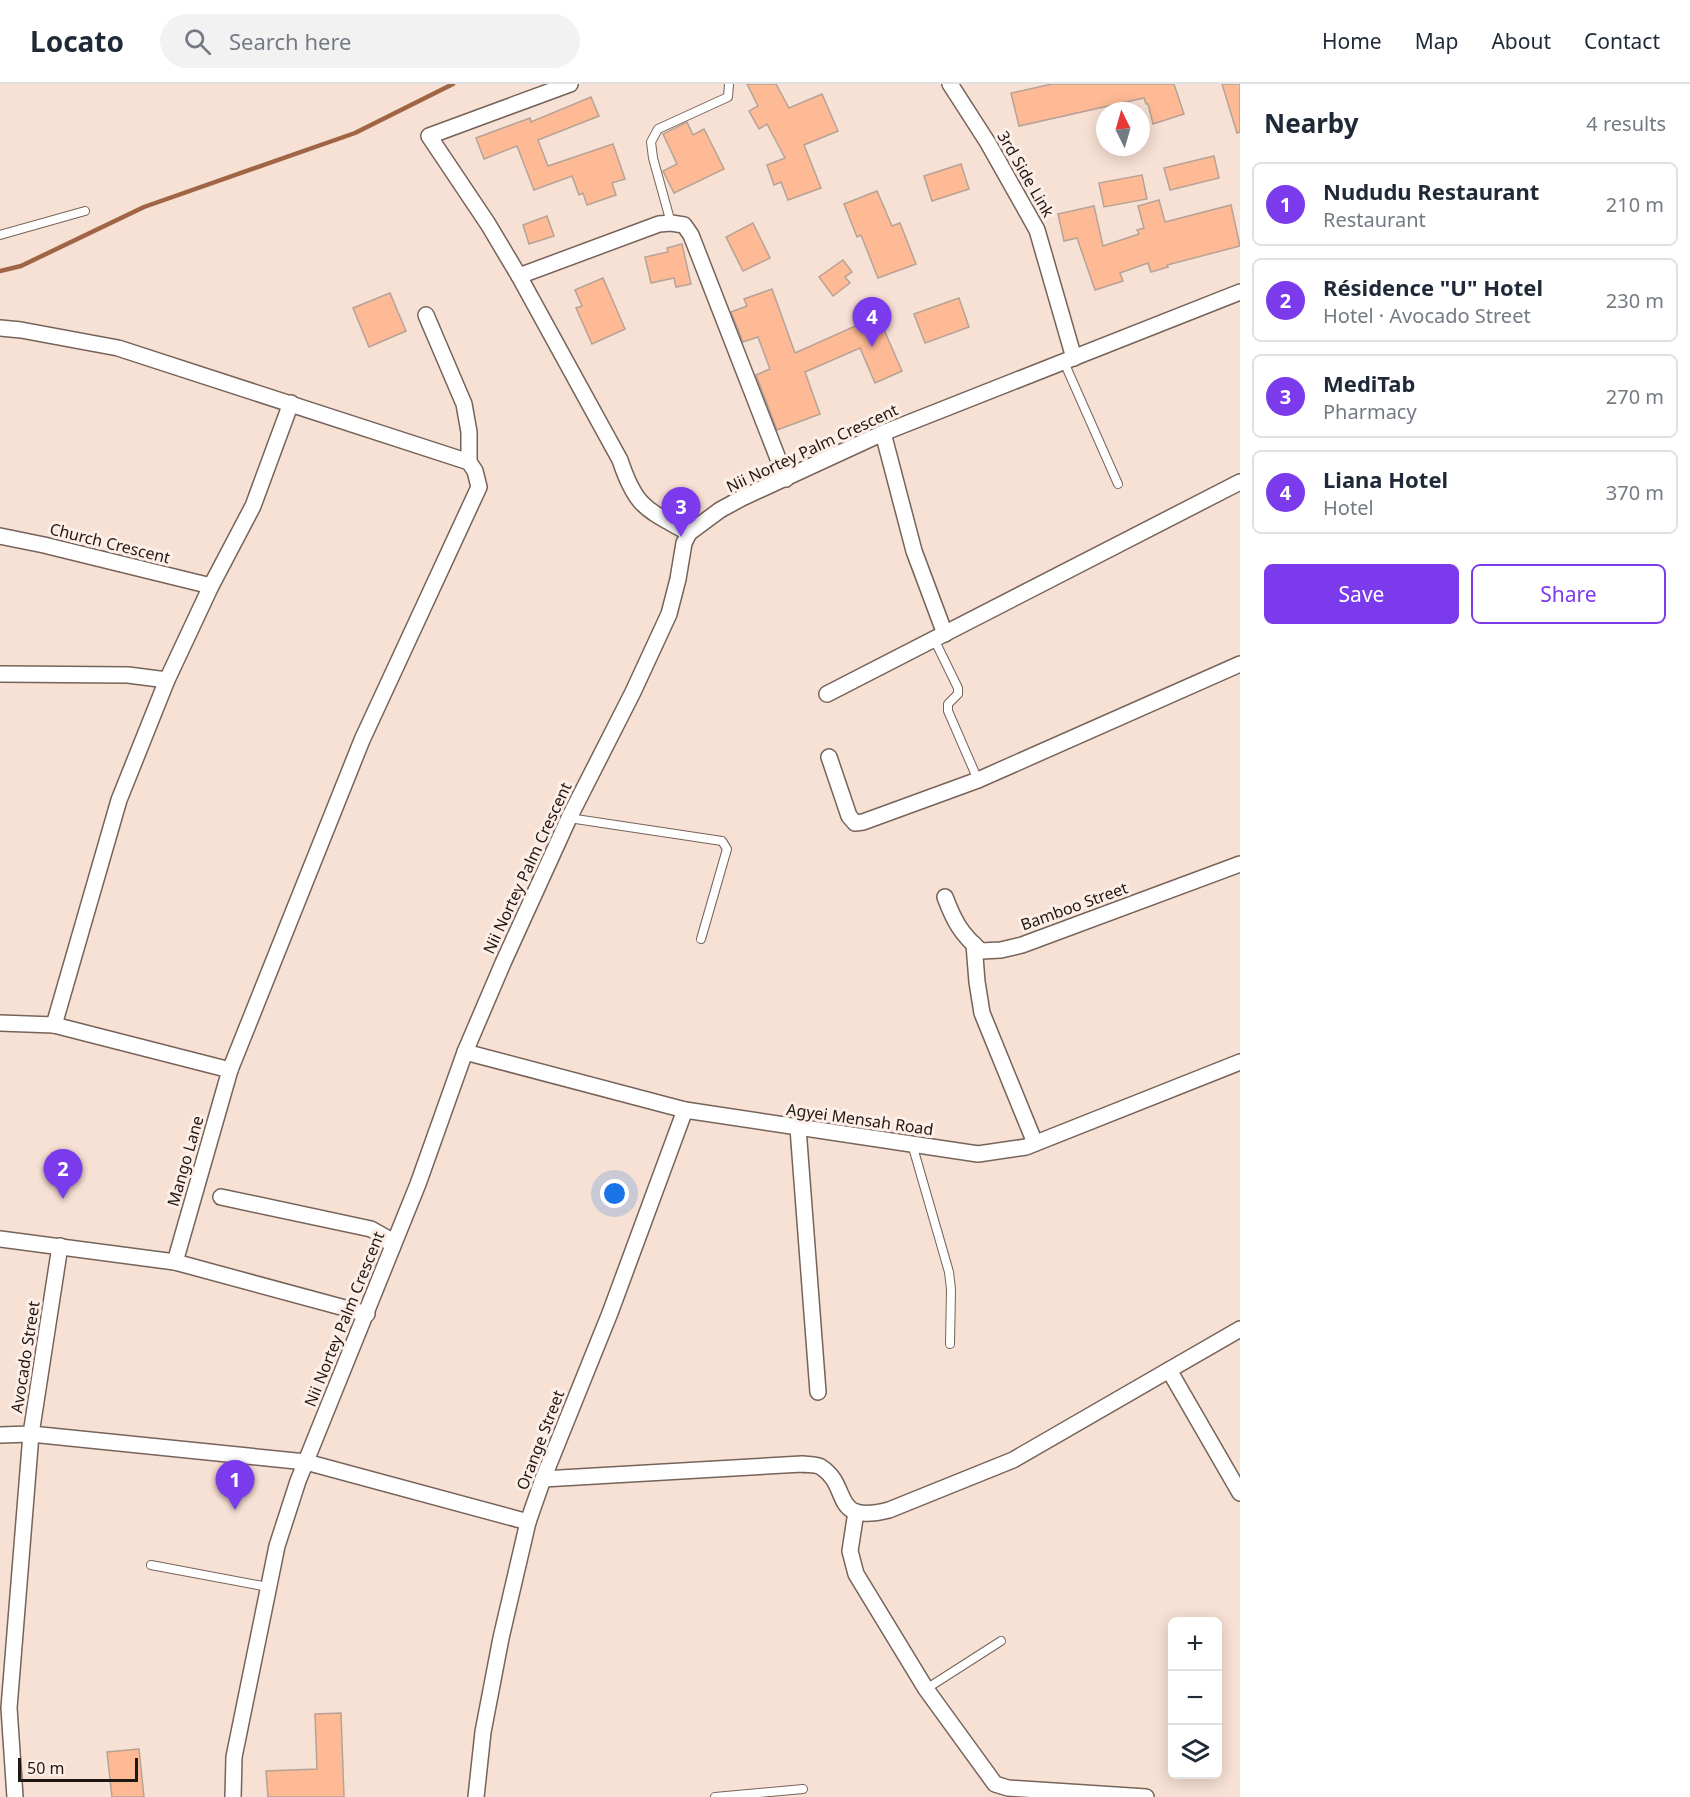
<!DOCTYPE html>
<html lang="en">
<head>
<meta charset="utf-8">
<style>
  :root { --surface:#fff; --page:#f2f2f3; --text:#1f2937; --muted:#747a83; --line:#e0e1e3; --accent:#7c3aed }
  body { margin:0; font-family:"Noto Sans",sans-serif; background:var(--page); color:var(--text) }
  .controls { position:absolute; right:18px; bottom:18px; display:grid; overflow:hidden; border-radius:9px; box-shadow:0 3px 15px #0003 }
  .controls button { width:54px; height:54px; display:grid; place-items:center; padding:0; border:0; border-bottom:2px solid var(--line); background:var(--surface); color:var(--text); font:30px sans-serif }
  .compass { position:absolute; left:1096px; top:18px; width:54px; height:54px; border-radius:50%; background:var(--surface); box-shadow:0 3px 15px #0003; rotate:355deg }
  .scale { position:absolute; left:18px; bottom:15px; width:120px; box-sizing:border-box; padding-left:6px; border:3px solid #1f1713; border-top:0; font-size:16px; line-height:21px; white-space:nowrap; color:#1f1713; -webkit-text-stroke:4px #fdefe8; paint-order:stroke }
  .you { position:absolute; left:615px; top:1110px; width:21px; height:21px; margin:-15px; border:4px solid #fff; border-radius:50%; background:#1a73e8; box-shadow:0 0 0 9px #1a73e833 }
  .badge { display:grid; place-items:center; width:39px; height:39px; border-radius:50%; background:var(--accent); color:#fff; font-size:20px; font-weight:700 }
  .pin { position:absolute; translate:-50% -50px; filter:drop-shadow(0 2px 3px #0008) }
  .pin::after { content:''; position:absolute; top:32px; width:21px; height:18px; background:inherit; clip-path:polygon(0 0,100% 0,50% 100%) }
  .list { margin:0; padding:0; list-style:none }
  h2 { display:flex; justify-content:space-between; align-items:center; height:78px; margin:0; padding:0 24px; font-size:26px }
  h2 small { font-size:20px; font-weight:400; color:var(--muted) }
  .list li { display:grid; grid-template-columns:39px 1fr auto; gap:18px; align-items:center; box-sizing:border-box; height:84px; margin:0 12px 12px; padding:0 12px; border:2px solid var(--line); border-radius:9px }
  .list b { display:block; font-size:22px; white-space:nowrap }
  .list p { margin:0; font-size:20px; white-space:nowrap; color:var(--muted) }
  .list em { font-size:20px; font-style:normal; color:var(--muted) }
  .actions { display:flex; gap:12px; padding:18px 24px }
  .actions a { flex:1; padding:14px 0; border:2px solid var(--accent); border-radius:9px; text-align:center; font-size:21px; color:var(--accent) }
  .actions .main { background:var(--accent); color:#fff }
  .icon { flex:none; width:33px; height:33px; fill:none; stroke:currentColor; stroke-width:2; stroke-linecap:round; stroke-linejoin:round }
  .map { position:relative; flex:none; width:1240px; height:1713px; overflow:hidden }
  header { display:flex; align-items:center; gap:36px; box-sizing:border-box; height:84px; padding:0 30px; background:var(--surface); border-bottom:2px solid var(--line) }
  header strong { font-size:28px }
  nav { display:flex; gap:33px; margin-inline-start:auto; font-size:21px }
  .search { width:420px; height:54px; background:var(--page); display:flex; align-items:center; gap:15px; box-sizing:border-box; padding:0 21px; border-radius:33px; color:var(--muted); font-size:22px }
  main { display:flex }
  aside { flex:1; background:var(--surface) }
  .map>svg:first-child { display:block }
</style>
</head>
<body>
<header>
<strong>Locato</strong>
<div class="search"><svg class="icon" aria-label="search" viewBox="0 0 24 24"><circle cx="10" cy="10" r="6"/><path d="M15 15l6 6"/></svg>Search here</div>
<nav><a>Home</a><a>Map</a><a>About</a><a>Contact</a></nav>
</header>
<main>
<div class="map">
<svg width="1240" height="1713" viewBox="0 0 1240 1713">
  <rect width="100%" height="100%" fill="#f7e0d4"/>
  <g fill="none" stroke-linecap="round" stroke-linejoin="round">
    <polyline stroke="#a06544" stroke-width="4.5" points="0,187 21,182 144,123 355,49 453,0"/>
  </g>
  <g fill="#fdba95" stroke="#b7a297" stroke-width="1.5">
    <polygon points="747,0 776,0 789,24 822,10 838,47 804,61 821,104 788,116 781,98 774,101 767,81 785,74 767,40 759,45 749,27 758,22"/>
    <polygon points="1052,0 1174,0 1184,30 1153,40 1148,20 1146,20 1144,14 1019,42 1011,9"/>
    <polygon points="1222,0 1240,0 1240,48 1237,49"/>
    <polygon points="591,13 599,32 538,56 548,82 613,60 625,95 612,99 616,111 587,121 583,109 579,111 572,92 534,106 517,62 484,75 476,54 530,34 531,38"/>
    <polygon points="687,38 693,51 704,45 724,85 674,109 663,87 677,80 663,50"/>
    <polygon points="1214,72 1219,94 1170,106 1164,84"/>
    <polygon points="961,80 969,105 932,117 924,92"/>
    <polygon points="1142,91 1147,115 1104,123 1099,99"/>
    <polygon points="877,107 892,142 900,139 916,180 878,194 861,151 857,153 844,120"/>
    <polygon points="1159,116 1165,138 1231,121 1240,162 1167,181 1168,183 1151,188 1148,179 1120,189 1123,197 1095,206 1077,154 1064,157 1058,130 1094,122 1103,162 1139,150 1137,146 1144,144 1138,122"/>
    <polygon points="547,132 554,152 529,160 523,141"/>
    <polygon points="753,139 770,174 743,187 726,153"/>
    <polygon points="682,160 691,200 676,203 674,194 651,199 645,173 668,168 667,164"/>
    <polygon points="843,176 852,188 845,193 850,199 833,212 819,193"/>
    <polygon points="603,194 625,245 592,260 576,224 582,222 575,206"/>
    <polygon points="772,205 795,269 878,232 902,287 875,299 860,264 805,288 820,330 777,346 756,291 770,285 758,253 743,258 731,228 747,222 744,215"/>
    <polygon points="390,209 406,247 369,263 353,224"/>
    <polygon points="959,214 969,243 925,259 914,230"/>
    <polygon points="341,1629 344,1713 268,1713 266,1687 317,1685 315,1630"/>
    <polygon points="139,1665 144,1713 112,1713 107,1668"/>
  </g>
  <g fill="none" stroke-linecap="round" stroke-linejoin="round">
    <g stroke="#766359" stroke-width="10">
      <g id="lane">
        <polyline points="671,139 653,74 651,58 658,45 728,13 729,0"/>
        <polyline points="0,151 85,127"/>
        <polyline points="1064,278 1118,400"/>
        <polyline points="934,555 958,604 958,610 948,620 948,627 978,696"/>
        <polyline points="569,734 722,757 727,765 701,855"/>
        <polyline points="912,1060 949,1188 951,1205 950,1260"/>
        <polyline points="151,1481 268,1503"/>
        <polyline points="926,1605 1001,1557"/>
        <polyline points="715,1713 803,1705"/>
      </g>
    </g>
    <g stroke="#766359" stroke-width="18">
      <g id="street">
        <polyline points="950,0 988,59 1037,146 1074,274"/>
        <polyline points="519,192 488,140 429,52 570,0"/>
        <polyline points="426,231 464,320 469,348 469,378"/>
        <polyline points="0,244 21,246 118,264 469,378 475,387 479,403 362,656 230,986 175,1178"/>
        <polyline points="883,349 914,467 945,550"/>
        <path d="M 689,449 C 646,425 636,424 620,376 L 519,192 L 659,140 L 671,139 L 684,141 L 691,151 L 786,395"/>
        <polyline points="0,452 44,461 211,502"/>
        <polyline points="0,590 128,591 167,596"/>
        <polyline points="827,610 1240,398"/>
        <polyline points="829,673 849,732 855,739 863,738 978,696 1240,580"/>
        <path d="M 945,813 C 954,837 961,850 981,867 L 1001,866 L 1022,861 L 1240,780"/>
        <polyline points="974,860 977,898 982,929 1035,1059"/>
        <polyline points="0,939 54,941 230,986"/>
        <polyline points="54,941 119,716 167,596 211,502 253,422 291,319"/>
        <polyline points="465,968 685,1026 978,1070 1026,1063 1240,978"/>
        <polyline points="798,1044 818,1308"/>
        <polyline points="221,1113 371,1145 387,1154 392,1164"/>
        <polyline points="0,1155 175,1178 367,1230"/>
        <polyline points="1169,1286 1240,1409"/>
        <polyline points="0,1351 31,1350 306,1378 528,1438"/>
        <path d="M 543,1395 L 802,1380 C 808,1381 816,1380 821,1383 C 852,1403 829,1441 889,1426 L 1013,1376 L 1240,1245"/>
        <polyline points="856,1428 850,1467 856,1490 926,1605 995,1700 1008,1704 1146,1713"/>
        <polyline points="15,1713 9,1624 31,1350 60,1162"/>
        <polyline points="233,1713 234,1673 277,1462 298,1397 418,1100 465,968 503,879 569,734 633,608 669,530 678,495 684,459 689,449 720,426 742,414 883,349 1240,208"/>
        <polyline points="476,1713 483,1648 501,1554 528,1438 543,1395 610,1229 685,1026"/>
      </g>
    </g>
    <use href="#lane" stroke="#fff" stroke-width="8"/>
    <use href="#street" stroke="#fff" stroke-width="15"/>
  </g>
  <g text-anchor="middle" stroke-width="6" stroke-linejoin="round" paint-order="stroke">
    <g font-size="16" fill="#1f1713" stroke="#fdefe8">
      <text transform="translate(1026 90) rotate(60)" y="6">3rd Side Link</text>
      <text transform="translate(812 364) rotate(-25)" y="6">Nii Nortey Palm Crescent</text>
      <text transform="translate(110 459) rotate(14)" y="6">Church Crescent</text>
      <text transform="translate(527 784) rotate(-65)" y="6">Nii Nortey Palm Crescent</text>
      <text transform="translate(1074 822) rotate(-20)" y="6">Bamboo Street</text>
      <text transform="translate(860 1035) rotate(8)" y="6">Agyei Mensah Road</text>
      <text transform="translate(185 1077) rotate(-74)" y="6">Mango Lane</text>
      <text transform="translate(344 1235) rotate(-68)" y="6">Nii Nortey Palm Crescent</text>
      <text transform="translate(25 1273) rotate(-81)" y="6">Avocado Street</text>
      <text transform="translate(540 1356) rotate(-69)" y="6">Orange Street</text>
    </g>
  </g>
</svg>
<div class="controls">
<button>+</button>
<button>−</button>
<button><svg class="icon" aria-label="layers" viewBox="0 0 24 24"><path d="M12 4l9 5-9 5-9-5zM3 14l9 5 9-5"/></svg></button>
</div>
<svg class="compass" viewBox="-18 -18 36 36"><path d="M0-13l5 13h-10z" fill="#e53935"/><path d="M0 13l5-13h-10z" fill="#747a83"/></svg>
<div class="scale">50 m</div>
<div class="you"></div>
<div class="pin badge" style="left:235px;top:1426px">1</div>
<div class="pin badge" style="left:63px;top:1115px">2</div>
<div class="pin badge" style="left:681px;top:453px">3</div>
<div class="pin badge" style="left:872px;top:263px">4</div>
</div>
<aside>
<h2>Nearby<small>4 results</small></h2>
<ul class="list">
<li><span class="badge">1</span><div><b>Nududu Restaurant</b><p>Restaurant</p></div><em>210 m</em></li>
<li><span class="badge">2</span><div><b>Résidence &quot;U&quot; Hotel</b><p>Hotel · Avocado Street</p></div><em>230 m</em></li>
<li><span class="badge">3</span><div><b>MediTab</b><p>Pharmacy</p></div><em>270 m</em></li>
<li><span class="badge">4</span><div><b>Liana Hotel</b><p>Hotel</p></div><em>370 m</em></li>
</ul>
<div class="actions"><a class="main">Save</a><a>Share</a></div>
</aside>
</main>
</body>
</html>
